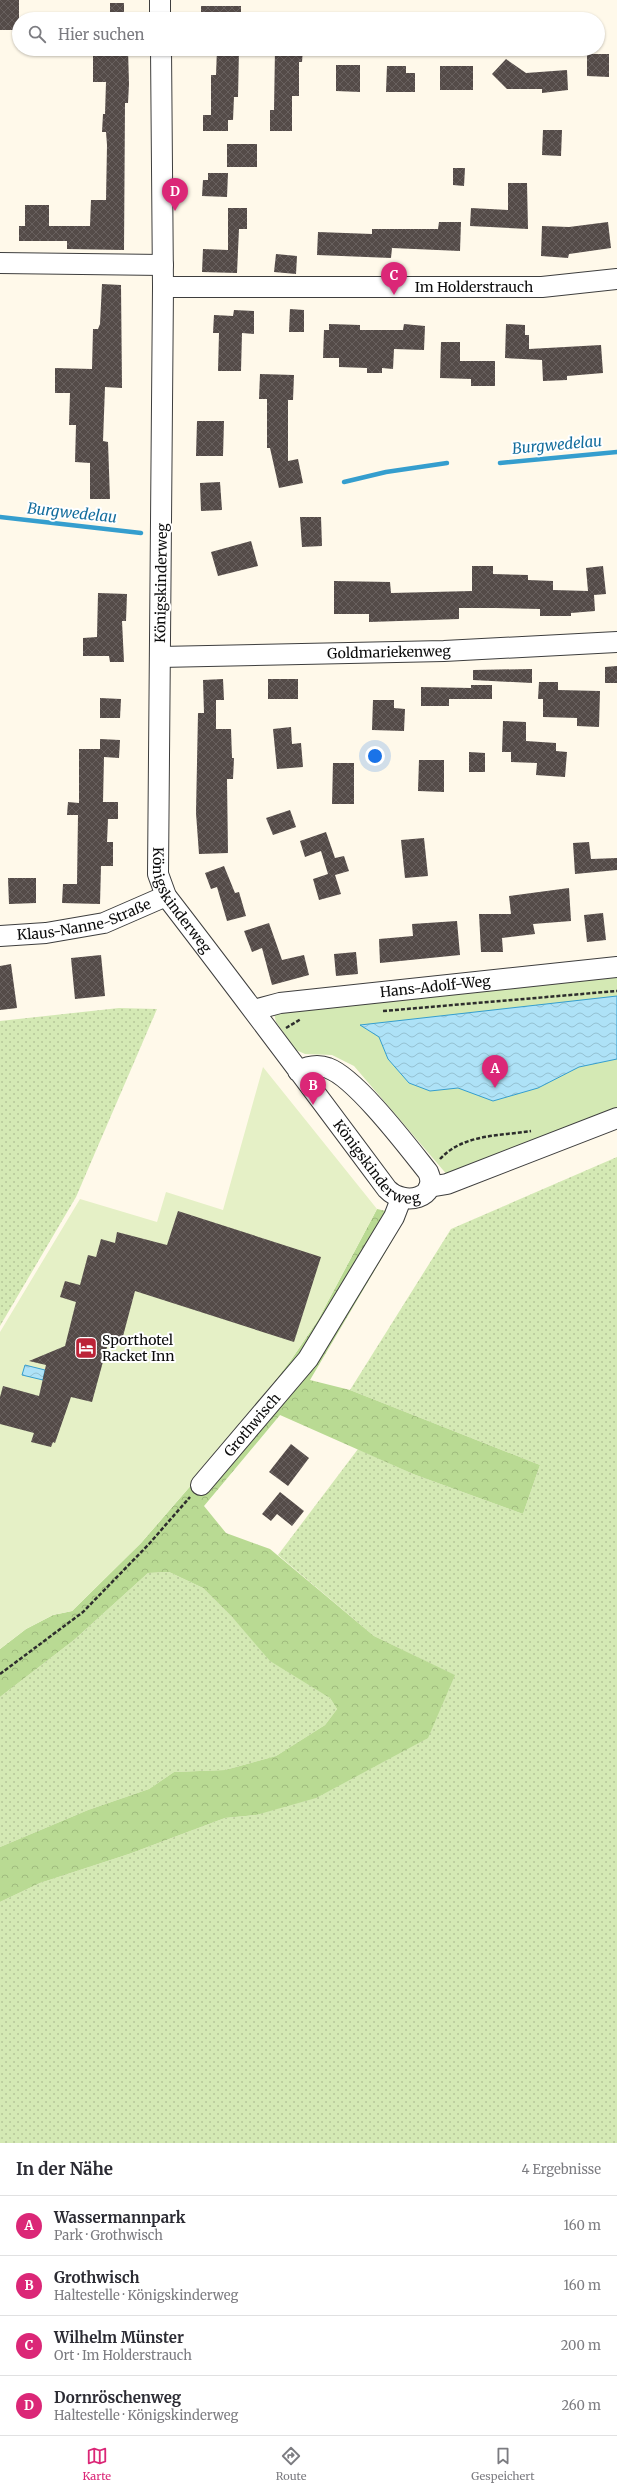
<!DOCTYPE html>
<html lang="de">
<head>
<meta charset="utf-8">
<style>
  :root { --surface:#fff; --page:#f7f7f7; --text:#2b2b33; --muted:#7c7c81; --line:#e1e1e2; --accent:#db2777 }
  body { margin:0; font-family:Merriweather,serif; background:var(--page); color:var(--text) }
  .you { position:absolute; left:375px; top:756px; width:14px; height:14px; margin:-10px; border:3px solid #fff; border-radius:50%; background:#1a73e8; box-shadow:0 0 0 6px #1a73e833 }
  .badge { display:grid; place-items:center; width:26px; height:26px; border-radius:50%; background:var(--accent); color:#fff; font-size:13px; font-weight:700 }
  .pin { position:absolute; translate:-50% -33px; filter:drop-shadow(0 1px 2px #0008) }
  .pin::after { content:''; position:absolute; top:21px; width:14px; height:12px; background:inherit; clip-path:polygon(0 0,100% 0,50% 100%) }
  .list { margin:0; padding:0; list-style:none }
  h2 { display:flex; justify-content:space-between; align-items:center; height:52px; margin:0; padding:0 16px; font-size:17px }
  h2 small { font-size:13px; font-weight:400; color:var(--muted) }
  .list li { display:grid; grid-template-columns:26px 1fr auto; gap:12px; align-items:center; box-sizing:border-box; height:60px; padding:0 16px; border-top:1px solid var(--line) }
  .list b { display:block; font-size:15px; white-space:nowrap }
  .list p { margin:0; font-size:13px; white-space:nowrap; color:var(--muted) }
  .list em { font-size:13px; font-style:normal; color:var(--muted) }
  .icon { flex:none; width:22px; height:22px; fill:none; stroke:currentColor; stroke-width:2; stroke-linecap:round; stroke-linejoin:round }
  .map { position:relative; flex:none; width:617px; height:2143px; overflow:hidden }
  .search { position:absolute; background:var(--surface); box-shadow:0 1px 3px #0004; left:12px; right:12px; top:12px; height:44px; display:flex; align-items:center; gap:10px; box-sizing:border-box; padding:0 14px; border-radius:22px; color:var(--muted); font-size:15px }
  .sheet { height:292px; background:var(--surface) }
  nav { display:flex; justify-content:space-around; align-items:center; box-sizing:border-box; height:56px; border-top:1px solid var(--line); background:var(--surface); font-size:11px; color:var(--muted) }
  nav a { display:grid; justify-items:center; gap:2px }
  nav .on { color:var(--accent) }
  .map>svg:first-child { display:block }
</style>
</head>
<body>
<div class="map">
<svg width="617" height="2143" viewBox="0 0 617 2143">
  <defs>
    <pattern id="grass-dots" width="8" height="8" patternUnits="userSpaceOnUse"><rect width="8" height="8" fill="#d4e9b4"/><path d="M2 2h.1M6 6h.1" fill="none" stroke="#b5c699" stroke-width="1.8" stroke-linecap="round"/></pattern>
    <pattern id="forest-crowns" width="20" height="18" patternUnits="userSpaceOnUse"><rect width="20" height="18" fill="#b9da93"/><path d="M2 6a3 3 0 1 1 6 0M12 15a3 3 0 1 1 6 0" fill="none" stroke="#9eba7d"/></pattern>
    <pattern id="water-waves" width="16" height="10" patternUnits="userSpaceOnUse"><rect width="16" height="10" fill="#aee2f7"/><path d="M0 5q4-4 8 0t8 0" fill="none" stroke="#94c1d2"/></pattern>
    <pattern id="building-cross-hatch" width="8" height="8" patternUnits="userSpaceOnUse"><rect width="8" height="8" fill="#544b48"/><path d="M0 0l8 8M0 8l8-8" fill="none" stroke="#68605e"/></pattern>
  </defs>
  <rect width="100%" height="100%" fill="#fff9ea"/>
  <g fill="url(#grass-dots)">
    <polygon points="119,1008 157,1009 76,1197 0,1326 0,1021"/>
    <polygon points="617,1157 617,2143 0,2143 0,1902 40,1883 129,1854 225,1818 256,1815 454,1675 374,1636 278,1555 358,1449 413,1474 523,1514 540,1465 350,1390 451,1229"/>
    <polygon points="169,1572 203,1588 233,1618 330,1698 337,1709 325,1725 276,1756 225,1770 174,1772 149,1789 88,1810 0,1847 0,1697 74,1640 148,1573"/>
  </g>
  <polygon fill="url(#forest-crowns)" points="377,1209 395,1213 405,1219 310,1380 350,1390 540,1465 523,1514 413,1474 280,1415 204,1506 226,1533 270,1549 374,1636 455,1675 428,1738 316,1798 256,1815 225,1818 129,1854 40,1883 0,1902 0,1847 88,1810 149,1789 174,1772 225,1770 276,1756 325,1725 337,1709 330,1698 270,1661 233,1618 203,1588 169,1572 148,1573 74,1640 0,1697 0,1649 26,1629 53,1615 72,1611 141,1543 219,1453 291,1360 318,1320"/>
  <polygon fill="#d4e9b4" points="617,969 617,1109 449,1177 354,1066 332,1055 305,1054 296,1050 276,1022 274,1013"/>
  <polygon fill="#e5f0c6" points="263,1067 377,1209 318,1320 291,1360 219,1453 141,1543 72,1611 53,1615 26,1629 0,1649 0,1332 80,1199 157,1222 166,1192 223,1210"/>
  <g fill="url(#water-waves)" stroke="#359ece">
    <polygon points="617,996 617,1059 579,1067 538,1088 493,1101 458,1088 430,1091 409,1083 388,1059 379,1037 360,1025"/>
    <polygon points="25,1365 45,1370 43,1380 22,1375"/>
  </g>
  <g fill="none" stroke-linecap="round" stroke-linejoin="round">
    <g stroke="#359ece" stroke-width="4.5">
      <polyline points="500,463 617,452"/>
      <polyline points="344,482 386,472 447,463"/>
      <polyline points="0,517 141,533"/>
    </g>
  </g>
  <g fill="url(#building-cross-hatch)">
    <rect x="0" y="0" width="19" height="30"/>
    <rect x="110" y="3" width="14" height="16"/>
    <rect x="201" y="6" width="40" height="13"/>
    <polygon points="93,49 128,49 129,84 128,103 125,103 124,250 67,249 67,241 19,241 19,226 25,226 25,205 49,205 49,226 90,226 91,200 106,200 107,145 106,132 102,132 103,114 105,114 106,82 93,82"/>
    <polygon points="217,49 239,49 238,97 234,97 233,120 228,120 228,131 203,131 203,115 211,115 211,75 216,75"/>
    <polygon points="275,49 303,49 302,62 299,62 299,96 292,96 292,131 270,131 270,110 274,110"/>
    <polygon points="587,54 609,54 609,77 587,76"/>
    <polygon points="506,59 526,73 567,70 568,90 542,93 542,89 507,89 492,74"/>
    <polygon points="336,65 360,65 360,92 336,91"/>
    <polygon points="387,66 406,66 406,73 415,73 415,92 386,92"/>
    <rect x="440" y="66" width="33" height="24"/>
    <polygon points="543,130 562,130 561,156 542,155"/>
    <rect x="227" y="144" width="30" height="23"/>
    <polygon points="453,168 465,168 464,186 453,185"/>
    <polygon points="208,173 228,173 227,197 202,196 203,180 208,180"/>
    <polygon points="508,183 527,183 528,229 470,226 471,208 508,210"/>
    <polygon points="228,208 247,208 247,229 239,229 237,273 202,272 203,249 228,250"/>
    <polygon points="439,222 461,222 460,251 392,248 391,258 317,255 318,232 372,234 372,229 438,229"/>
    <polygon points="608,222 611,248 569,254 568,258 541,256 542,226 569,227"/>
    <polygon points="276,254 297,256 296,274 274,272"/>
    <polygon points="102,284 121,285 122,388 105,387 103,441 108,442 110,499 90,499 90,463 75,462 76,425 69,425 70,393 55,393 55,368 92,369 93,329 98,329 100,324"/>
    <polygon points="290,309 304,310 304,332 289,332"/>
    <polygon points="234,310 254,311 254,334 242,333 241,371 218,371 219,333 213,333 214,315 233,316"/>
    <polygon points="329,324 360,325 360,330 403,330 404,324 425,326 424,350 394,349 393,369 382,368 382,373 367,373 367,368 339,367 339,358 323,358 324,330 329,330"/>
    <polygon points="506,324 525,325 525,335 529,335 529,349 601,345 603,373 567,376 567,380 543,381 542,360 505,358"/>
    <polygon points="441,342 460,342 460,361 495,361 495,386 471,386 471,379 440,378"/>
    <polygon points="260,374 294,375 293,400 288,400 288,461 298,459 303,483 279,488 270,448 267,448 267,399 259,399"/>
    <polygon points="197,421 224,421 223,456 196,456"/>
    <polygon points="220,482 222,510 201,511 200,483"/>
    <polygon points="300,517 321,517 322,546 302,547"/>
    <polygon points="251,541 258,566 218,576 211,552"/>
    <polygon points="472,566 493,566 493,574 528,575 528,580 553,581 553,590 588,591 586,568 603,566 606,594 594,595 595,611 571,613 571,616 540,616 540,609 495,608 459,608 459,619 369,622 369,614 334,614 334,581 390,582 391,593 472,591"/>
    <polygon points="98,593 127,594 126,621 122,621 124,662 110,662 109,656 83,656 83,638 97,637"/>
    <polygon points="617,666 617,683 605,683 605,667"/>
    <polygon points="532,669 532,683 473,680 473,670"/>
    <polygon points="223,679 224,700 216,700 216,729 231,729 232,758 234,758 233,779 227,779 228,853 199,854 196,813 198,713 204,713 203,680"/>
    <rect x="268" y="679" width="30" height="20"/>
    <polygon points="539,682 558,682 558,690 600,691 599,727 577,726 577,718 543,717 543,699 538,699"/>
    <polygon points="471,685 492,685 492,699 449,699 449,706 421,706 421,687 471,688"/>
    <polygon points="100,698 121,699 120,718 100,718"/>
    <polygon points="373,700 394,700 394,708 405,709 404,731 372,730"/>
    <polygon points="503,721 526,722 526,741 556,743 556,751 567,752 565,777 536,775 537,763 511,762 511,752 502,752"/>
    <polygon points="291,727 292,744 301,743 303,767 277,769 273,729"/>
    <polygon points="100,739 120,740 119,758 104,757 103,802 118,802 118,819 108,819 107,842 113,842 113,866 101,866 100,904 62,903 63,884 77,884 78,815 67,815 68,802 79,803 79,749 100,749"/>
    <polygon points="469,752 485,753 485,772 469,772"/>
    <polygon points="419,760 444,760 444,792 418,791"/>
    <polygon points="333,763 354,763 354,804 332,804"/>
    <polygon points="290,810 296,827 273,835 266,818"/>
    <polygon points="326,832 335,858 344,856 349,871 335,875 341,894 319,900 313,879 328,874 321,851 305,857 300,841"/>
    <polygon points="424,838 428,876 405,878 401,840"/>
    <polygon points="589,842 591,859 617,858 617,870 575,874 573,843"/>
    <polygon points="224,866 235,893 239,892 246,916 227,921 217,887 211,889 205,873"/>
    <polygon points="8,878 36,878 36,903 9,904"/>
    <polygon points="569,888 571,921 533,924 535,934 502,938 503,952 481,952 479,914 511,914 509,896"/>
    <polygon points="603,913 606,940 587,942 584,915"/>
    <polygon points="457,921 460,955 380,963 379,939 413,936 412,924"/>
    <polygon points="269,923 282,960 304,955 309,975 272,985 262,948 252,952 244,931"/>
    <polygon points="356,952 358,974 336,976 334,954"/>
    <polygon points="101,955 105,996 75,999 71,958"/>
    <polygon points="11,964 17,1008 0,1010 0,966"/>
    <polygon points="178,1211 321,1257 294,1342 135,1291 122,1340 110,1336 92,1402 71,1397 55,1443 53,1442 51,1447 31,1442 34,1433 0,1424 0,1397 3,1386 39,1396 46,1365 29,1361 65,1346 76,1302 60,1297 65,1281 80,1285 88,1255 96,1257 101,1239 115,1243 117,1232 167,1245"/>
    <polygon points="291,1444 309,1458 288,1486 269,1472"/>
    <polygon points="280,1492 304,1511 292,1526 277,1514 271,1521 262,1514"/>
  </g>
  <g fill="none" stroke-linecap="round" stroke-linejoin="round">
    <g stroke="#3e3e3e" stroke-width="22">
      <g id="minor">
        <polyline points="160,0 160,19"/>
        <path id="s1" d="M 161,49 L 163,287 L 158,874 L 166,896 C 241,993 314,1091 387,1189 C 404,1207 440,1198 428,1172 C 408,1147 356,1078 328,1068 C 318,1064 308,1066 298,1071"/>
        <polyline points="0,263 163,265"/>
        <path id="s2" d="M 163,287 L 542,287 L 617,279"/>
        <path id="s3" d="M 160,657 L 444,651 L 617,642"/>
        <path id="s4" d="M 0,936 L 46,933 L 104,923 L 166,896"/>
        <path id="s5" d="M 254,1010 L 280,1003 L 617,967"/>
        <polyline points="429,1187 447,1184 617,1118"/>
        <path id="s6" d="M 201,1485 L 308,1359 L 394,1217 L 401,1199"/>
      </g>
    </g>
    <g stroke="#2d2d2d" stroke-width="2.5" stroke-dasharray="4 2" stroke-linecap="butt">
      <polyline points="383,1011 617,991"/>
      <polyline points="286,1028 301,1019"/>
      <path d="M 440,1159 C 463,1134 499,1136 531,1131"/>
      <polyline points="0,1674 83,1612 149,1544 190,1497"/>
    </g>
    <use href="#minor" stroke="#fff" stroke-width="20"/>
  </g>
  <defs>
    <g id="hotel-square" transform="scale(1.15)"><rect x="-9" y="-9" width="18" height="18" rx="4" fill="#bc2337" stroke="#fff"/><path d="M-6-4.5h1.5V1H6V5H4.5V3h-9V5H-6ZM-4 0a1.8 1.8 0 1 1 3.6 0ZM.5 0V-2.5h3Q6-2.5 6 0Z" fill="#fff"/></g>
  </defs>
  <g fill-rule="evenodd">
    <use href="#hotel-square" x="86" y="1348"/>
  </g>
  <g text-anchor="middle" stroke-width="4" stroke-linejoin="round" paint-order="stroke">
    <g font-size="14" fill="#0b0b0b" stroke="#fff">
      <text dy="5" stroke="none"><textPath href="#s2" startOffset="311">Im Holderstrauch</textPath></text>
      <text transform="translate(161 583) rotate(-89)" y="5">Königskinderweg</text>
      <text dy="5" stroke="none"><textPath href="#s3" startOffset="229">Goldmariekenweg</textPath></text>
      <text dy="5" stroke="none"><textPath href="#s1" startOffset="858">Königskinderweg</textPath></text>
      <text dy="5" stroke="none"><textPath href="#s4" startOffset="86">Klaus-Nanne-Straße</textPath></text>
      <text dy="5" stroke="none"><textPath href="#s5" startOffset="183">Hans-Adolf-Weg</textPath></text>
      <text dy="5" stroke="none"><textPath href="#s1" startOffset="1191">Königskinderweg</textPath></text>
      <text dy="5" stroke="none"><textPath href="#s6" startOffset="79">Grothwisch</textPath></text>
    </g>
    <g font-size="14" fill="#0b0b0b" stroke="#fff" text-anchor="start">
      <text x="102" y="1345">Sporthotel<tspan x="102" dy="16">Racket Inn</tspan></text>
    </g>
    <g font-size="15" font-style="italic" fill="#146d9d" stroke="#fff">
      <text transform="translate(557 445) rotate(-5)" y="5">Burgwedelau</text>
      <text transform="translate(72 513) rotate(6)" y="5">Burgwedelau</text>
    </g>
  </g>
</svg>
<div class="you"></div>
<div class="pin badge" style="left:495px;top:1088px">A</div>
<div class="pin badge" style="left:313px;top:1105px">B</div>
<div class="pin badge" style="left:394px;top:295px">C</div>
<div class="pin badge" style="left:175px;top:211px">D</div>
<div class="search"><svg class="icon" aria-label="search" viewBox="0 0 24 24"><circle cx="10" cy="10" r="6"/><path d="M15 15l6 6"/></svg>Hier suchen</div>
</div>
<section class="sheet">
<h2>In der Nähe<small>4 Ergebnisse</small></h2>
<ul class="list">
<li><span class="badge">A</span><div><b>Wassermannpark</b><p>Park · Grothwisch</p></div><em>160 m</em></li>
<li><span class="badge">B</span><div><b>Grothwisch</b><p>Haltestelle · Königskinderweg</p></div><em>160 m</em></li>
<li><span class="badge">C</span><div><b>Wilhelm Münster</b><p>Ort · Im Holderstrauch</p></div><em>200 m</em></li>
<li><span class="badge">D</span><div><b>Dornröschenweg</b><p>Haltestelle · Königskinderweg</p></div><em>260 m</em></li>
</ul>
</section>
<nav>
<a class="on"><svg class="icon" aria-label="map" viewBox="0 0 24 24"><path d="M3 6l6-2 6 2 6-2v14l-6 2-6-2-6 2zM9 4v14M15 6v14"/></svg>Karte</a>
<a><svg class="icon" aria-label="directions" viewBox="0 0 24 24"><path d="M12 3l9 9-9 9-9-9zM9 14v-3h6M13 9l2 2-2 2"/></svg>Route</a>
<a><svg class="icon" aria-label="saved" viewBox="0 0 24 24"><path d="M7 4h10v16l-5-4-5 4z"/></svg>Gespeichert</a>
</nav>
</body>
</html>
